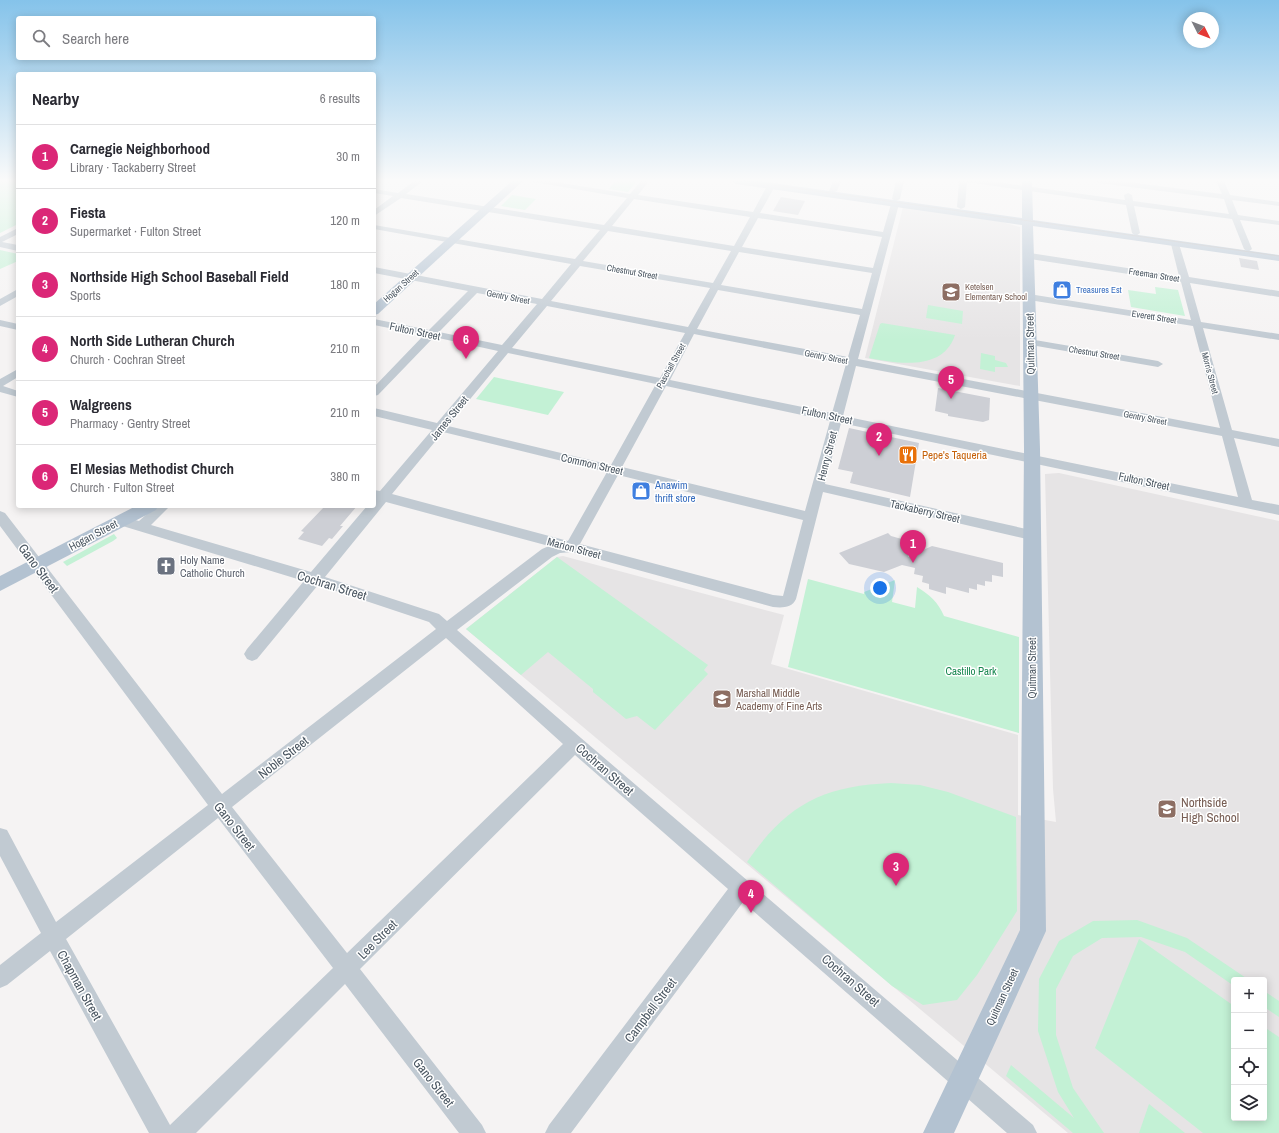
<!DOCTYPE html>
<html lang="en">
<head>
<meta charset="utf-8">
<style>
  :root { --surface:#fff; --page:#f7f7f7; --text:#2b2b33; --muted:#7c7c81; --line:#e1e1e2; --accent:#db2777 }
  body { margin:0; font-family:"Archivo Narrow",sans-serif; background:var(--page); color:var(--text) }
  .controls { position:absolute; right:12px; bottom:12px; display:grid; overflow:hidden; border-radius:4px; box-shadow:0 2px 10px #0003 }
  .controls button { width:36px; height:36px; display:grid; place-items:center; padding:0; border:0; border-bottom:1px solid var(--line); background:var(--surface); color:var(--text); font:20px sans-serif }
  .compass { position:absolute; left:1183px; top:12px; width:36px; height:36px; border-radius:50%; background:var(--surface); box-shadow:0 2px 10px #0003; rotate:132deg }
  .you { position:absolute; left:880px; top:588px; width:14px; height:14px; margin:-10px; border:3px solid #fff; border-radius:50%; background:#1a73e8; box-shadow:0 0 0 6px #1a73e833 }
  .badge { display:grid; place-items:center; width:26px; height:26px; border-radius:50%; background:var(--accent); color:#fff; font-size:13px; font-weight:700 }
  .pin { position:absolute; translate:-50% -33px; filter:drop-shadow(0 1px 2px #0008) }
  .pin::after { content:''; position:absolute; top:21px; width:14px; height:12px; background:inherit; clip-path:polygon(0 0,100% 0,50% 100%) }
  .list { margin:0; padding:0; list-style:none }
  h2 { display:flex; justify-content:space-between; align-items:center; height:52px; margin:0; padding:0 16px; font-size:17px }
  h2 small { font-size:13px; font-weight:400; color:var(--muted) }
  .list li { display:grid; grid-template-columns:26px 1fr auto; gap:12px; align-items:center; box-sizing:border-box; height:64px; padding:0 16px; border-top:1px solid var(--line) }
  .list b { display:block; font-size:15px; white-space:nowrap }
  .list p { margin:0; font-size:13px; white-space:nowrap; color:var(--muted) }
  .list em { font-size:13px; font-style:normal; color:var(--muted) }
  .icon { flex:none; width:22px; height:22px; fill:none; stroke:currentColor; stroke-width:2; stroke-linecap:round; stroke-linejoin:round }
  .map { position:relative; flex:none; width:1279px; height:1133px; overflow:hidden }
  .search { position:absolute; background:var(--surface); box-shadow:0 2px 10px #0003; left:16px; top:16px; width:360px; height:44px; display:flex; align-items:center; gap:10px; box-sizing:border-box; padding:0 14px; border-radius:4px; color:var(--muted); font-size:15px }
  .panel { position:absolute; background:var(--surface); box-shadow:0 2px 10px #0003; left:16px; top:72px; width:360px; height:436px; border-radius:4px }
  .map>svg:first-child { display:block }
</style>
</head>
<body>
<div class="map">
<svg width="1279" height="1133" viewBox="0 0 1279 1133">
  <rect width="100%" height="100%" fill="#f5f3f3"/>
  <g fill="#e6e4e5" fill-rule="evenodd">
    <polygon points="903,207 1002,222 1020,227 1020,386 865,358"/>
    <path d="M 1059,473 L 1279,521 L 1279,1133 L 1068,1133 L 466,629 L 557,557 L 563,556 L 784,615 L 771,664 L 1018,735 L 1018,815 L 1056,822 L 1053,789 L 1045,474 ZM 1234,980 L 1264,980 L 1264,1118 L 1234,1118 Z"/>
  </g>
  <g fill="#c3f1d5">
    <polygon points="0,181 18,181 18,224 0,233"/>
    <polygon points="615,181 637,181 628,192 609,189"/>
    <polygon points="512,195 536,199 525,210 501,206"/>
    <polygon points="0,250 18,254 18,261 0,269"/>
    <polygon points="1155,287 1178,290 1185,316 1131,307 1128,290 1156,294"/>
    <polygon points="928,305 963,311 962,324 926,318"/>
    <path d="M 880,324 L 882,323 L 955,335 C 943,371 899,364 869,358 Z"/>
    <polygon points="981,353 995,356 995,360 1006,363 1008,367 995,367 995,372 980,369"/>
    <polygon points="494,377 564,392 548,415 476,399"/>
    <polygon points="114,534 117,538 113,541 67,566 63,562"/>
    <polygon points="557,557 708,665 704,670 708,674 655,730 637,716 626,719 593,692 593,689 548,652 521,675 466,629"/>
    <path d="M 808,579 L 864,594 L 864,592 L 895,580 L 892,602 L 915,608 L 917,587 C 930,595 938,602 944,616 L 1019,637 L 1019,733 L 788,667 Z"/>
    <path d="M 891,783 L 920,785 L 948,792 L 1016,817 L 1017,911 L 977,975 L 957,1000 L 923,1005 L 892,986 L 747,862 C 786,805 822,786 891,783 Z"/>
    <polygon points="1137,920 1187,938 1249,980 1234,980 1234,986 1185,952 1141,937 1102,938 1073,956 1056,989 1056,1035 1073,1088 1104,1133 1073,1133 1006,1076 1011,1065 1074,1118 1058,1092 1038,1031 1039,979 1059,941 1093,921"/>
    <polygon points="1139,939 1234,1006 1234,1118 1264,1118 1264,1027 1279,1037 1279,1133 1203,1133 1095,1048"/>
    <polygon points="1264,991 1279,1001 1279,1017 1264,1007"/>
    <polygon points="1149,1104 1185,1133 1139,1133"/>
  </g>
  <g fill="#cdcfd5">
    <polygon points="781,197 805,201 798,215 773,211"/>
    <polygon points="1239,258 1257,261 1259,270 1241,267"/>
    <polygon points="938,388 990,398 989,420 983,422 948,416 948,414 935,411"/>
    <polygon points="849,428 919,443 910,497 850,483 853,472 838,469"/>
    <polygon points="325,506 357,506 340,526 343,526 332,539 329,538 322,546 298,539 304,532 301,531"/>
    <polygon points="888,533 891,536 909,541 908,557 932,546 1003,563 1003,577 992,575 992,582 985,581 985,586 977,584 977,590 969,588 969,593 946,587 946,594 929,589 929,584 922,582 923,576 914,574 915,568 902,565 884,572 849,564 839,553"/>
  </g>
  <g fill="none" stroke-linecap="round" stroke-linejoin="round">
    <g fill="#c1cad2" fill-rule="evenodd">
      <path d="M 414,181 L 423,181 L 406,194 L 604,225 L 627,198 L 528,181 L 549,181 L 630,194 L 641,181 L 649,181 L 638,195 L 753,212 L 767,186 L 771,184 L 775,186 L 760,213 L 883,232 L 891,204 L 898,202 L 899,204 L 858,359 L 1220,428 L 1193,326 L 1029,300 L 1024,297 L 1029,294 L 1191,320 L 1181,282 L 1030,259 L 1026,256 L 1030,253 L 1179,276 L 1171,244 L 1175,241 L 1179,244 L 1189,277 L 1279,291 L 1279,297 L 1190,283 L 1201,322 L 1279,334 L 1279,340 L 1203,328 L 1232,430 L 1279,439 L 1279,447 L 1234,438 L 1252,500 L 1279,505 L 1279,515 L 841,423 L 825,484 L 1031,530 L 1036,531 L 1038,535 L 1036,539 L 1031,540 L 823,492 L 796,599 C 792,608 782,608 773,607 L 572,552 L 560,553 L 552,557 L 457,630 L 581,738 L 1033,1125 L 1037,1133 L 1007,1133 L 743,902 L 571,1133 L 545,1133 L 549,1125 L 728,889 L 575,755 L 360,969 L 482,1125 L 486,1133 L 459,1133 L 345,984 L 196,1133 L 149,1133 L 50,951 L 7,985 L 0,988 L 0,965 L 41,933 L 0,856 L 0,828 L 7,830 L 56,922 L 208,805 L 0,526 L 0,511 L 5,513 L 222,794 L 436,629 L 429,622 L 318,585 L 257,659 L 252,661 L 247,659 L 244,654 L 247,649 L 304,581 L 116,524 L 114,521 L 116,518 L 121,516 L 139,521 L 156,506 L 170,506 L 151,525 L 311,572 L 367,506 L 374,506 L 374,490 L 380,491 L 432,430 L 374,416 L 374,408 L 437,423 L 498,351 L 434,337 L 378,395 L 374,396 L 374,387 L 424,335 L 374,325 L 374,319 L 429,330 L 468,291 L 374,273 L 374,267 L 542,299 L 571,264 L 374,229 L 374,225 L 575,259 L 600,230 L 401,198 L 374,216 L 374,210 L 393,196 L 374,193 L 374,189 L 398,193 ZM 634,199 L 750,217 L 734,246 L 612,226 ZM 758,218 L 882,237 L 873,268 L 742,247 ZM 608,231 L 731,251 L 713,283 L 583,261 ZM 739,252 L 872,273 L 862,309 L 721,285 ZM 580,266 L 710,288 L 688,327 L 551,301 ZM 718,290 L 860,315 L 848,357 L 697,329 ZM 477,293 L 537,304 L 502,345 L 439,332 ZM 547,306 L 685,333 L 660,378 L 512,348 ZM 694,334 L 846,364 L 832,413 L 670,380 ZM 508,353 L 656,384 L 611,465 L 448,426 ZM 856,366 L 1222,436 L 1238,497 L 843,416 ZM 666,386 L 830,421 L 805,511 L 622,467 ZM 443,432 L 607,472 L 568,541 L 392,494 ZM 618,475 L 803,520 L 783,596 L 773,595 L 580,544 ZM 386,502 L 549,546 L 542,549 L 447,621 L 439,614 L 325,577 ZM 446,638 L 563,744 L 347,953 L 232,807 ZM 218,818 L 333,968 L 170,1125 L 66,939 Z"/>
      <polygon points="833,181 841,181 837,191 833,193 829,191"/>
      <polygon points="896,181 904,181 900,199 896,201 892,199"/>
      <polygon points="959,181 989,181 1125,200 1124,195 1128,193 1132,195 1133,201 1229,214 1224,199 1099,183 1095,181 1119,181 1222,194 1216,181 1224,181 1230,195 1279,202 1279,206 1232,200 1238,215 1279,221 1279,225 1240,220 1252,249 1248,252 1244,249 1232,219 1134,206 1140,233 1136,236 1132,233 1126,205 967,182 965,207 961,209 957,207"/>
      <polygon points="18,228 18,234 2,242 18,245 18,251 0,247 0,237"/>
      <polygon points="18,289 18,296 0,306 0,299"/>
      <polygon points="0,320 18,324 18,330 0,326"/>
      <polygon points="1029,339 1158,361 1163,364 1158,367 1025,344 1024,342 1025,340"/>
      <polygon points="18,369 18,377 3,386 18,391 18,397 0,392 0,379"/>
    </g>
    <g fill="#b3c2d1" fill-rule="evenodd">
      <polygon points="512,181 523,181 378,314 374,315 374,304"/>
      <polygon points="731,181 759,181 1022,218 1022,181 1032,181 1033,220 1279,255 1279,261 1033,226 1040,449 1046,931 954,1133 923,1133 1020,930 1024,449 1022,225 736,184"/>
      <polygon points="136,506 158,506 156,510 0,591 0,576"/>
    </g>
    <polyline stroke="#b5b8bd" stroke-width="1" points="745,181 1279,256"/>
  </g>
  <linearGradient id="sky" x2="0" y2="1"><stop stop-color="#85c3ea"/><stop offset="0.53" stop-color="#fafafa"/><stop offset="1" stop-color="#fafafa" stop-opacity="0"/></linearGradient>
  <rect width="1279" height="340" fill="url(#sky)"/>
  <defs>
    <g id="shop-square" transform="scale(1)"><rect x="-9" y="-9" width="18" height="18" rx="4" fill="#3f7fe0" stroke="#fff"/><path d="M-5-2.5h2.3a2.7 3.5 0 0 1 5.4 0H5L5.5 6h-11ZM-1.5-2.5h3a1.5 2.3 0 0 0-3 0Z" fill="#fff"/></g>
    <g id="school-square" transform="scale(1)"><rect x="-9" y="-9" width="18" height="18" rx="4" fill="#8d6e63" stroke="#fff"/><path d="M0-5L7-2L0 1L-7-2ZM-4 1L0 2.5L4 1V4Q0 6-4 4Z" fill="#fff"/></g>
    <g id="restaurant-square" transform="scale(1)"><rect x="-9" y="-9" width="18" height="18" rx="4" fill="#e8710a" stroke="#fff"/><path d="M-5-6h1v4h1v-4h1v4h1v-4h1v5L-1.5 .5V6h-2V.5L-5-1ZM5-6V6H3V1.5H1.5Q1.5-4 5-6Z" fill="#fff"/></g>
    <g id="church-square" transform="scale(1)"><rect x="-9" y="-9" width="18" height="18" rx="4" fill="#6b7280" stroke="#fff"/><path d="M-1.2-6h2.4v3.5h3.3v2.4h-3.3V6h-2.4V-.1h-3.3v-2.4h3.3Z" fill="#fff"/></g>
  </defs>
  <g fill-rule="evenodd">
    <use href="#shop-square" x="1062" y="290"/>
    <use href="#school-square" x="951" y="292"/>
    <use href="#restaurant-square" x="908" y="455"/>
    <use href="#shop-square" x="641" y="491"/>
    <use href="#church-square" x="166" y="566"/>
    <use href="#school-square" x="722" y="699"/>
    <use href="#school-square" x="1167" y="809"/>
  </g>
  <g text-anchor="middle" stroke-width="3" stroke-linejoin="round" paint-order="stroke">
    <g font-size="9" fill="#4a5661" stroke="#fff">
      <text transform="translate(632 272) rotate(10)" y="3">Chestnut Street</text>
      <text transform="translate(1154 275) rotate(9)" y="3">Freeman Street</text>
      <text transform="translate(401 286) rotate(-42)" y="3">Hogan Street</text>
      <text transform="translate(508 297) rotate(11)" y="3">Gentry Street</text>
      <text transform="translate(1154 317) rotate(9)" y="3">Everett Street</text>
      <text transform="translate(1094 353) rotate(9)" y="3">Chestnut Street</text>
      <text transform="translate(826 357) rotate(11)" y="3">Gentry Street</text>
      <text transform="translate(671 366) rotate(-61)" y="3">Paschall Street</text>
      <text transform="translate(1210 373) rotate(75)" y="3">Morris Street</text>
      <text transform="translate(1145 418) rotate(11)" y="3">Gentry Street</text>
    </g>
    <g font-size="9" fill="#785e54" stroke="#fff" text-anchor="start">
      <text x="965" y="290">Ketelsen<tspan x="965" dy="10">Elementary School</tspan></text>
    </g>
    <g font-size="9" fill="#366cbe" stroke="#fff" text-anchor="start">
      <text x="1076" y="293">Treasures Est</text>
    </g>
    <g font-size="11" fill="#4a5661" stroke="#fff">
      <text transform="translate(415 331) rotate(12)" y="4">Fulton Street</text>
      <text transform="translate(1030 344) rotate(-91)" y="4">Quitman Street</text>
      <text transform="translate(827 415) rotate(12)" y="4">Fulton Street</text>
      <text transform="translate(449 418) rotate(-51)" y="4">James Street</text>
      <text transform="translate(827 456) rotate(-76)" y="4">Henry Street</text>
      <text transform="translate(592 464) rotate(13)" y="4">Common Street</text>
      <text transform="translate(1144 481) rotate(12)" y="4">Fulton Street</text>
      <text transform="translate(925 511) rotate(13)" y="4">Tackaberry Street</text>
      <text transform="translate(93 535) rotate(-28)" y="4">Hogan Street</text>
      <text transform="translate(574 548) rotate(15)" y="4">Marion Street</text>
      <text transform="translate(1032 668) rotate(-90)" y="4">Quitman Street</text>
      <text transform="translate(1002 997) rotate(-65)" y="4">Quitman Street</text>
    </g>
    <g font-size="11" fill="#c56008" stroke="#fff" text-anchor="start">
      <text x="922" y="459">Pepe's Taqueria</text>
    </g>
    <g font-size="11" fill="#366cbe" stroke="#fff" text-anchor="start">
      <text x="655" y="489">Anawim<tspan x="655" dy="13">thrift store</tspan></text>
    </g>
    <g font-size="11" fill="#5b616d" stroke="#fff" text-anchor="start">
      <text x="180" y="564">Holy Name<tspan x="180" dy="13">Catholic Church</tspan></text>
    </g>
    <g font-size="11" fill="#17864f" stroke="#fff">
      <text x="971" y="675">Castillo Park</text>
    </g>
    <g font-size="11" fill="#785e54" stroke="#fff" text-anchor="start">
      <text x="736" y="697">Marshall Middle<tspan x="736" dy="13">Academy of Fine Arts</tspan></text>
    </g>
    <g font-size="13" fill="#4a5661" stroke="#fff">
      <text transform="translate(39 568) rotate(53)" y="5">Gano Street</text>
      <text transform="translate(332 585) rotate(17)" y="5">Cochran Street</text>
      <text transform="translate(283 757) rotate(-38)" y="5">Noble Street</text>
      <text transform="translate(605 769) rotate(41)" y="5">Cochran Street</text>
      <text transform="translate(235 826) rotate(52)" y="5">Gano Street</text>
      <text transform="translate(377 939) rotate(-45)" y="5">Lee Street</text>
      <text transform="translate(851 980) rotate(41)" y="5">Cochran Street</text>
      <text transform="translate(80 985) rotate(61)" y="5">Chapman Street</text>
      <text transform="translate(650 1010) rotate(-53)" y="5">Campbell Street</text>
      <text transform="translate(434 1082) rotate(52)" y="5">Gano Street</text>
    </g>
    <g font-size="13" fill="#785e54" stroke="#fff" text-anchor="start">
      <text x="1181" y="807">Northside<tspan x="1181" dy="15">High School</tspan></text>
    </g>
  </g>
</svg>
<div class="controls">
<button>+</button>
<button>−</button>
<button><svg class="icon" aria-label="locate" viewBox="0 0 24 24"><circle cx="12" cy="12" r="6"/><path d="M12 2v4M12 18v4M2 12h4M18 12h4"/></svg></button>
<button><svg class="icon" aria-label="layers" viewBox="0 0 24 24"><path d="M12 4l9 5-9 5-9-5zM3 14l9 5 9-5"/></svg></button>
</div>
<svg class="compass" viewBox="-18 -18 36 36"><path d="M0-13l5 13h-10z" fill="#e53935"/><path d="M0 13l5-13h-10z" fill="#7c7c81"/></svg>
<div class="you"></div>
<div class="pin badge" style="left:913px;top:563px">1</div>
<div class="pin badge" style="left:879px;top:456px">2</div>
<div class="pin badge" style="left:896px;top:886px">3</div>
<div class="pin badge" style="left:751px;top:913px">4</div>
<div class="pin badge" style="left:951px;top:399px">5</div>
<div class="pin badge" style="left:466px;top:359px">6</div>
<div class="search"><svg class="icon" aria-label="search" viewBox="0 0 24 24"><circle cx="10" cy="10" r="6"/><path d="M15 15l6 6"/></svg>Search here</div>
<section class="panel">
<h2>Nearby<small>6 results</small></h2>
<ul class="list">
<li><span class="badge">1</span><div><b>Carnegie Neighborhood</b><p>Library · Tackaberry Street</p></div><em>30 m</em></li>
<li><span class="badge">2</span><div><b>Fiesta</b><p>Supermarket · Fulton Street</p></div><em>120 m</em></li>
<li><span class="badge">3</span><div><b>Northside High School Baseball Field</b><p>Sports</p></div><em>180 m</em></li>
<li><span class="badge">4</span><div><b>North Side Lutheran Church</b><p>Church · Cochran Street</p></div><em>210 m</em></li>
<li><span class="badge">5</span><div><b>Walgreens</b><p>Pharmacy · Gentry Street</p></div><em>210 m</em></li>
<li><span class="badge">6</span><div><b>El Mesias Methodist Church</b><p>Church · Fulton Street</p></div><em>380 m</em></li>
</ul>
</section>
</div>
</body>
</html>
